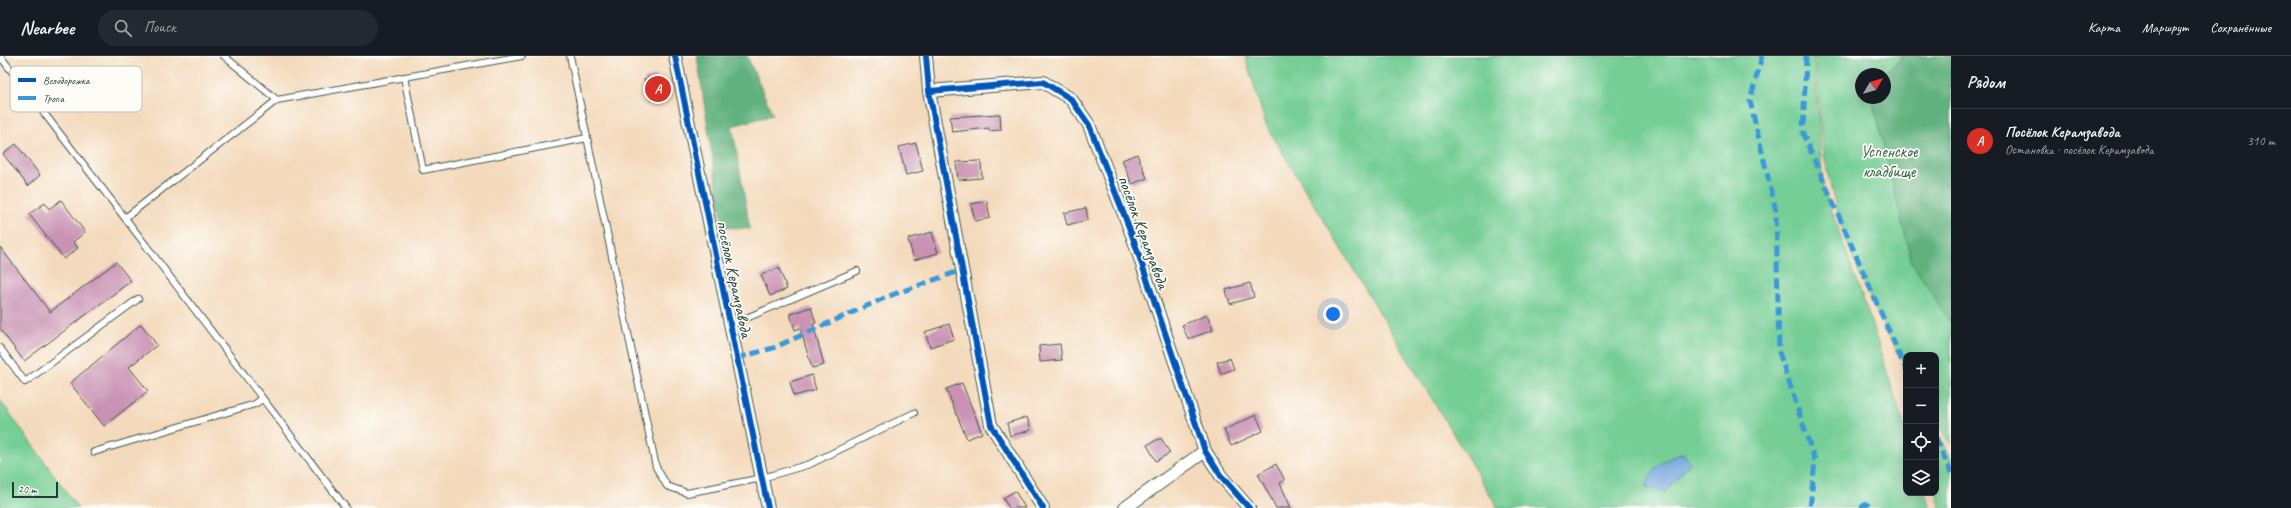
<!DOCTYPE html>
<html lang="ru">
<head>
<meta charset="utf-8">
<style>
  :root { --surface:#171b24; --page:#242831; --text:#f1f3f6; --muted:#9ea1a6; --line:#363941; --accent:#d93025 }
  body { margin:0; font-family:Caveat,sans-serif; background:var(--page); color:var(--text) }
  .controls { position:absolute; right:12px; bottom:12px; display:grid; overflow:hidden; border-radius:8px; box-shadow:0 4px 16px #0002 }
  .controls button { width:36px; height:36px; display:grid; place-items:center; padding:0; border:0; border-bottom:1px solid var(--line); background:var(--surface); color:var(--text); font:20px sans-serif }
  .compass { position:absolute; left:1855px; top:12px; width:36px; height:36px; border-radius:50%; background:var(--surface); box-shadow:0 4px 16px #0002; rotate:52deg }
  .scale { position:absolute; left:12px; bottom:10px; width:46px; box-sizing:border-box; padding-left:4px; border:2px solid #1f3d34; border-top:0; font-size:11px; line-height:14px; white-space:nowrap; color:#1f3d34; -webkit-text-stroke:3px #fdfcf7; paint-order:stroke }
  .you { position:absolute; left:1333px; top:258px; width:14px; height:14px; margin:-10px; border:3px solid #fff; border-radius:50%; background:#1a73e8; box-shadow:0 0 0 6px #1a73e833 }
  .badge { display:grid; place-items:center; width:26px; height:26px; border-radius:50%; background:var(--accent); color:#fff; font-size:13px; font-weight:700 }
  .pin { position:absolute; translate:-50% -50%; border:2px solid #fff; box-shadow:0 1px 4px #0006 }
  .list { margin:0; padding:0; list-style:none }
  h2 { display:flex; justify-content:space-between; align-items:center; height:52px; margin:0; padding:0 16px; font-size:17px }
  h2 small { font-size:13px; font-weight:400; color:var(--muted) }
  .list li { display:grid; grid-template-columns:26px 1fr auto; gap:12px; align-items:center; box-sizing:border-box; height:64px; padding:0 16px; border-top:1px solid var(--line) }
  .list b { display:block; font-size:15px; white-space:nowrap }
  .list p { margin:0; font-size:13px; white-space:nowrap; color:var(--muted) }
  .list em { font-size:13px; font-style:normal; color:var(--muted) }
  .icon { flex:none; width:22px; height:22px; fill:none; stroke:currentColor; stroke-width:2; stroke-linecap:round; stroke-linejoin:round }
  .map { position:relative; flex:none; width:1951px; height:452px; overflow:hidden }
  header { display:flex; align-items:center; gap:24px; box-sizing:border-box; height:56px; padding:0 20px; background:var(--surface); border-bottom:1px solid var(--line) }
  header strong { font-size:19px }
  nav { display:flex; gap:22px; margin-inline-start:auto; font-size:14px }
  .search { width:280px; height:36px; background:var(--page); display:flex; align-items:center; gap:10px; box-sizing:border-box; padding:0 14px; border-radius:22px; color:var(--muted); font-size:15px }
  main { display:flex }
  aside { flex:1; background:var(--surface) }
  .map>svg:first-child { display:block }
</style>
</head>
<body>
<header>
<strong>Nearbee</strong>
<div class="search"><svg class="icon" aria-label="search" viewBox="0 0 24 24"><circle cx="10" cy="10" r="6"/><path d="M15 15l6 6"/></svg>Поиск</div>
<nav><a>Карта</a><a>Маршрут</a><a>Сохранённые</a></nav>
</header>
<main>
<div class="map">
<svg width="1951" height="452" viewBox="0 0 1951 452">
  <rect width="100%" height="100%" fill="#fdfcf7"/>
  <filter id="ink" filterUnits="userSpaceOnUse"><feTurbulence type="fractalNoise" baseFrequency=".025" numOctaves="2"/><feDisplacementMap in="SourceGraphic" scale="8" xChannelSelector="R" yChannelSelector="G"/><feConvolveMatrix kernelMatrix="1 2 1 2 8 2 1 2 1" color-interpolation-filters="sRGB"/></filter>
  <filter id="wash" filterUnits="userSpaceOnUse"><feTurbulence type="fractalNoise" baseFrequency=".012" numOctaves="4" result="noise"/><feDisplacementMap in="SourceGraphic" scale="16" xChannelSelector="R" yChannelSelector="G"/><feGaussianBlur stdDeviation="0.9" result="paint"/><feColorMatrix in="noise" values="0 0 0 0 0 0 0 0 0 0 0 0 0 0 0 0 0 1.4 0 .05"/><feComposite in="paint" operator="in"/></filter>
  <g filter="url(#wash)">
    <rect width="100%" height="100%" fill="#f4dabc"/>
    <g fill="#75ce95" stroke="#4a8664" fill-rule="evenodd">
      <polygon points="1245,0 1814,0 1823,131 1868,256 1906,376 1906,437 1925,437 1930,452 1498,452 1266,69"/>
      <path d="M 1816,0 L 1951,0 L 1951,388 L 1936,362 L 1936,299 L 1906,299 L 1906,311 C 1868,245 1841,184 1826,109 C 1819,76 1819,34 1816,0 ZM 1861,18 L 1885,18 L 1885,42 L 1861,42 Z"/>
      <polygon points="0,344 78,452 0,452"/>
      <polygon points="1936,376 1951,402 1951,452 1941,452 1936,436"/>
    </g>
    <g fill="#60b17e" stroke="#407759">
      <polygon points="697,0 747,0 773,59 732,70 750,173 723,171"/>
      <polygon points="1904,0 1951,0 1951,268 1912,207 1872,42 1885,42 1885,18 1883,18"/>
    </g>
    <path fill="#71a4dd" stroke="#487088" d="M 1683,397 L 1690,407 L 1665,436 L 1646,431 C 1654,410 1661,405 1683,397 Z"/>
    <g id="blocks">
      <g fill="#c991b3">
        <polygon points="656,20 662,42 651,45 644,23"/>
        <polygon points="1000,58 1001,74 989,75 989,72 952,76 950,61"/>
        <polygon points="916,87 923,115 906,119 899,91"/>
        <polygon points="16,88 40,119 28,130 3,98"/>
        <polygon points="1137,98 1147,122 1132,128 1122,104"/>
        <polygon points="981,105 982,122 958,124 956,106"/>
        <polygon points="61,144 85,176 73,186 78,192 64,203 29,158 45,147 49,153"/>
        <polygon points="987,145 990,162 975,165 971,148"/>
        <polygon points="1086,152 1088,164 1067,169 1064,157"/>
        <polygon points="932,176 938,197 914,204 908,183"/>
        <polygon points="0,191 50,256 116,206 131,225 24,305 0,273"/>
        <polygon points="779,212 787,233 770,240 761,219"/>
        <polygon points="1250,227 1254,241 1230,248 1226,234"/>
        <polygon points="811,251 816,267 813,268 824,309 812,312 800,272 795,274 790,258"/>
        <polygon points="1207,259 1213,274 1188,283 1182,269"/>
        <polygon points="141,268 157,289 129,311 148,335 104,370 70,327"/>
        <polygon points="949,268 954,283 930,291 925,276"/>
        <polygon points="1060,288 1062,304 1040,306 1039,290"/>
        <polygon points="1230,302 1234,313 1221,318 1217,306"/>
        <polygon points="812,319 816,334 794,340 790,326"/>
        <polygon points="962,327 982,377 967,383 946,333"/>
        <polygon points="1256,359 1263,375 1231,390 1224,374"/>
        <polygon points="1027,361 1031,374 1010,380 1007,367"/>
        <polygon points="1161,382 1170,397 1156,405 1147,389"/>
        <polygon points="1276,408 1285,424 1280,427 1291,452 1276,452 1258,418"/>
        <polygon points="1015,435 1025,452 1009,452 1003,442"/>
      </g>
    </g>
  </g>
  <g filter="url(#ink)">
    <use href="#blocks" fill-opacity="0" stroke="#3f5548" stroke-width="1"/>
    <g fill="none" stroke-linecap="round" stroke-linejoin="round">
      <g stroke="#3f5548" stroke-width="8">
        <g id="lane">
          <polyline points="0,0 125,162 277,44 522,0"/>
          <polyline points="224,0 277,44"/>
          <polyline points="570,0 656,411 667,430 687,437 762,422 810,408 914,357"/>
          <polyline points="404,21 423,114 587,82"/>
          <polyline points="125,162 346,452"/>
          <polyline points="730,269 857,215"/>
          <polyline points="0,292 25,326 138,243"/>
          <polyline points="94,396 255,348 262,343"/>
        </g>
      </g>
      <g stroke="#3f5548" stroke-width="14">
        <g id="street">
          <polyline points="675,0 768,452"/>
          <polyline points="926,0 929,35 991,369 1043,452"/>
          <polyline points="929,35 1043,26 1071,43 1089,69 1132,179 1205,395 1221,420 1249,452"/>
          <polyline points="1125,452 1205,395"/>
        </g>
      </g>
      <use href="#lane" stroke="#fff" stroke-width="6"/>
      <use href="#street" stroke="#fff" stroke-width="12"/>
      <g stroke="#3a99d8" stroke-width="5" stroke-dasharray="10 5" stroke-linecap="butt">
        <polyline points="1762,0 1750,45 1776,155 1779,296 1815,405 1810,452"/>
        <polyline points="1806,0 1803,78 1906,314"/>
        <polyline points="737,302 773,292 889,240 962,214"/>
        <polyline points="1936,382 1951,417"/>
        <polyline points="1861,452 1866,448 1872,452"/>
      </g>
      <g stroke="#fdfcf7" stroke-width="8">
        <g id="cycleway">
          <polyline points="675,0 768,452"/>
          <polyline points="926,0 929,35 991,369 1043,452"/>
          <polyline points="929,35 1043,26 1071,43 1089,69 1132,179 1205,395 1221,420 1249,452"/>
        </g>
      </g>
      <use href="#cycleway" stroke="#0057b8" stroke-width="6"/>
    </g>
  </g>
  <g text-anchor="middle" stroke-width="3.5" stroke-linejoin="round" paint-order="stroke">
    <g font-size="17" fill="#34614c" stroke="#fdfcf7">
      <text x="1889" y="101">Успенское<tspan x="1889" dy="20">кладбище</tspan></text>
    </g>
    <g font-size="17" fill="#1f3d34" stroke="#fdfcf7">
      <text transform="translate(1144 176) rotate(70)" y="6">посёлок Керамзавода</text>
      <text transform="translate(735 223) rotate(78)" y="6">посёлок Керамзавода</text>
    </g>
  </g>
  <rect x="10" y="10" width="132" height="46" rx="6" fill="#fdfcf7" stroke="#bac3bc" stroke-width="1"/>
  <rect x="18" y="22" width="18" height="4" fill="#0057b8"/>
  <rect x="18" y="40" width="18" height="4" fill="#3a99d8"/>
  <g font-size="11" fill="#1f3d34">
    <text x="43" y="28">Велодорожка</text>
    <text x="43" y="46">Тропа</text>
  </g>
</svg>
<div class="controls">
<button>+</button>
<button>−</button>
<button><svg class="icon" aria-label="locate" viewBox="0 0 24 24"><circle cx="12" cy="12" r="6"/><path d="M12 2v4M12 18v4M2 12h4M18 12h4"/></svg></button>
<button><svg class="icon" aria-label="layers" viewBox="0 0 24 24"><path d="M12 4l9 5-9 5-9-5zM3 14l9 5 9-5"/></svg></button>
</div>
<svg class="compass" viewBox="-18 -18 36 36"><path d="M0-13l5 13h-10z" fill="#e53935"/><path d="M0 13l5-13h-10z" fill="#9ea1a6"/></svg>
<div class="scale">20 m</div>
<div class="you"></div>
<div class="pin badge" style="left:658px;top:33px">A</div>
</div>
<aside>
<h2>Рядом<small></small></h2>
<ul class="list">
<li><span class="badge">A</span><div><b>Посёлок Керамзавода</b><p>Остановка · посёлок Керамзавода</p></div><em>310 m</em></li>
</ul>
</aside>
</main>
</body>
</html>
